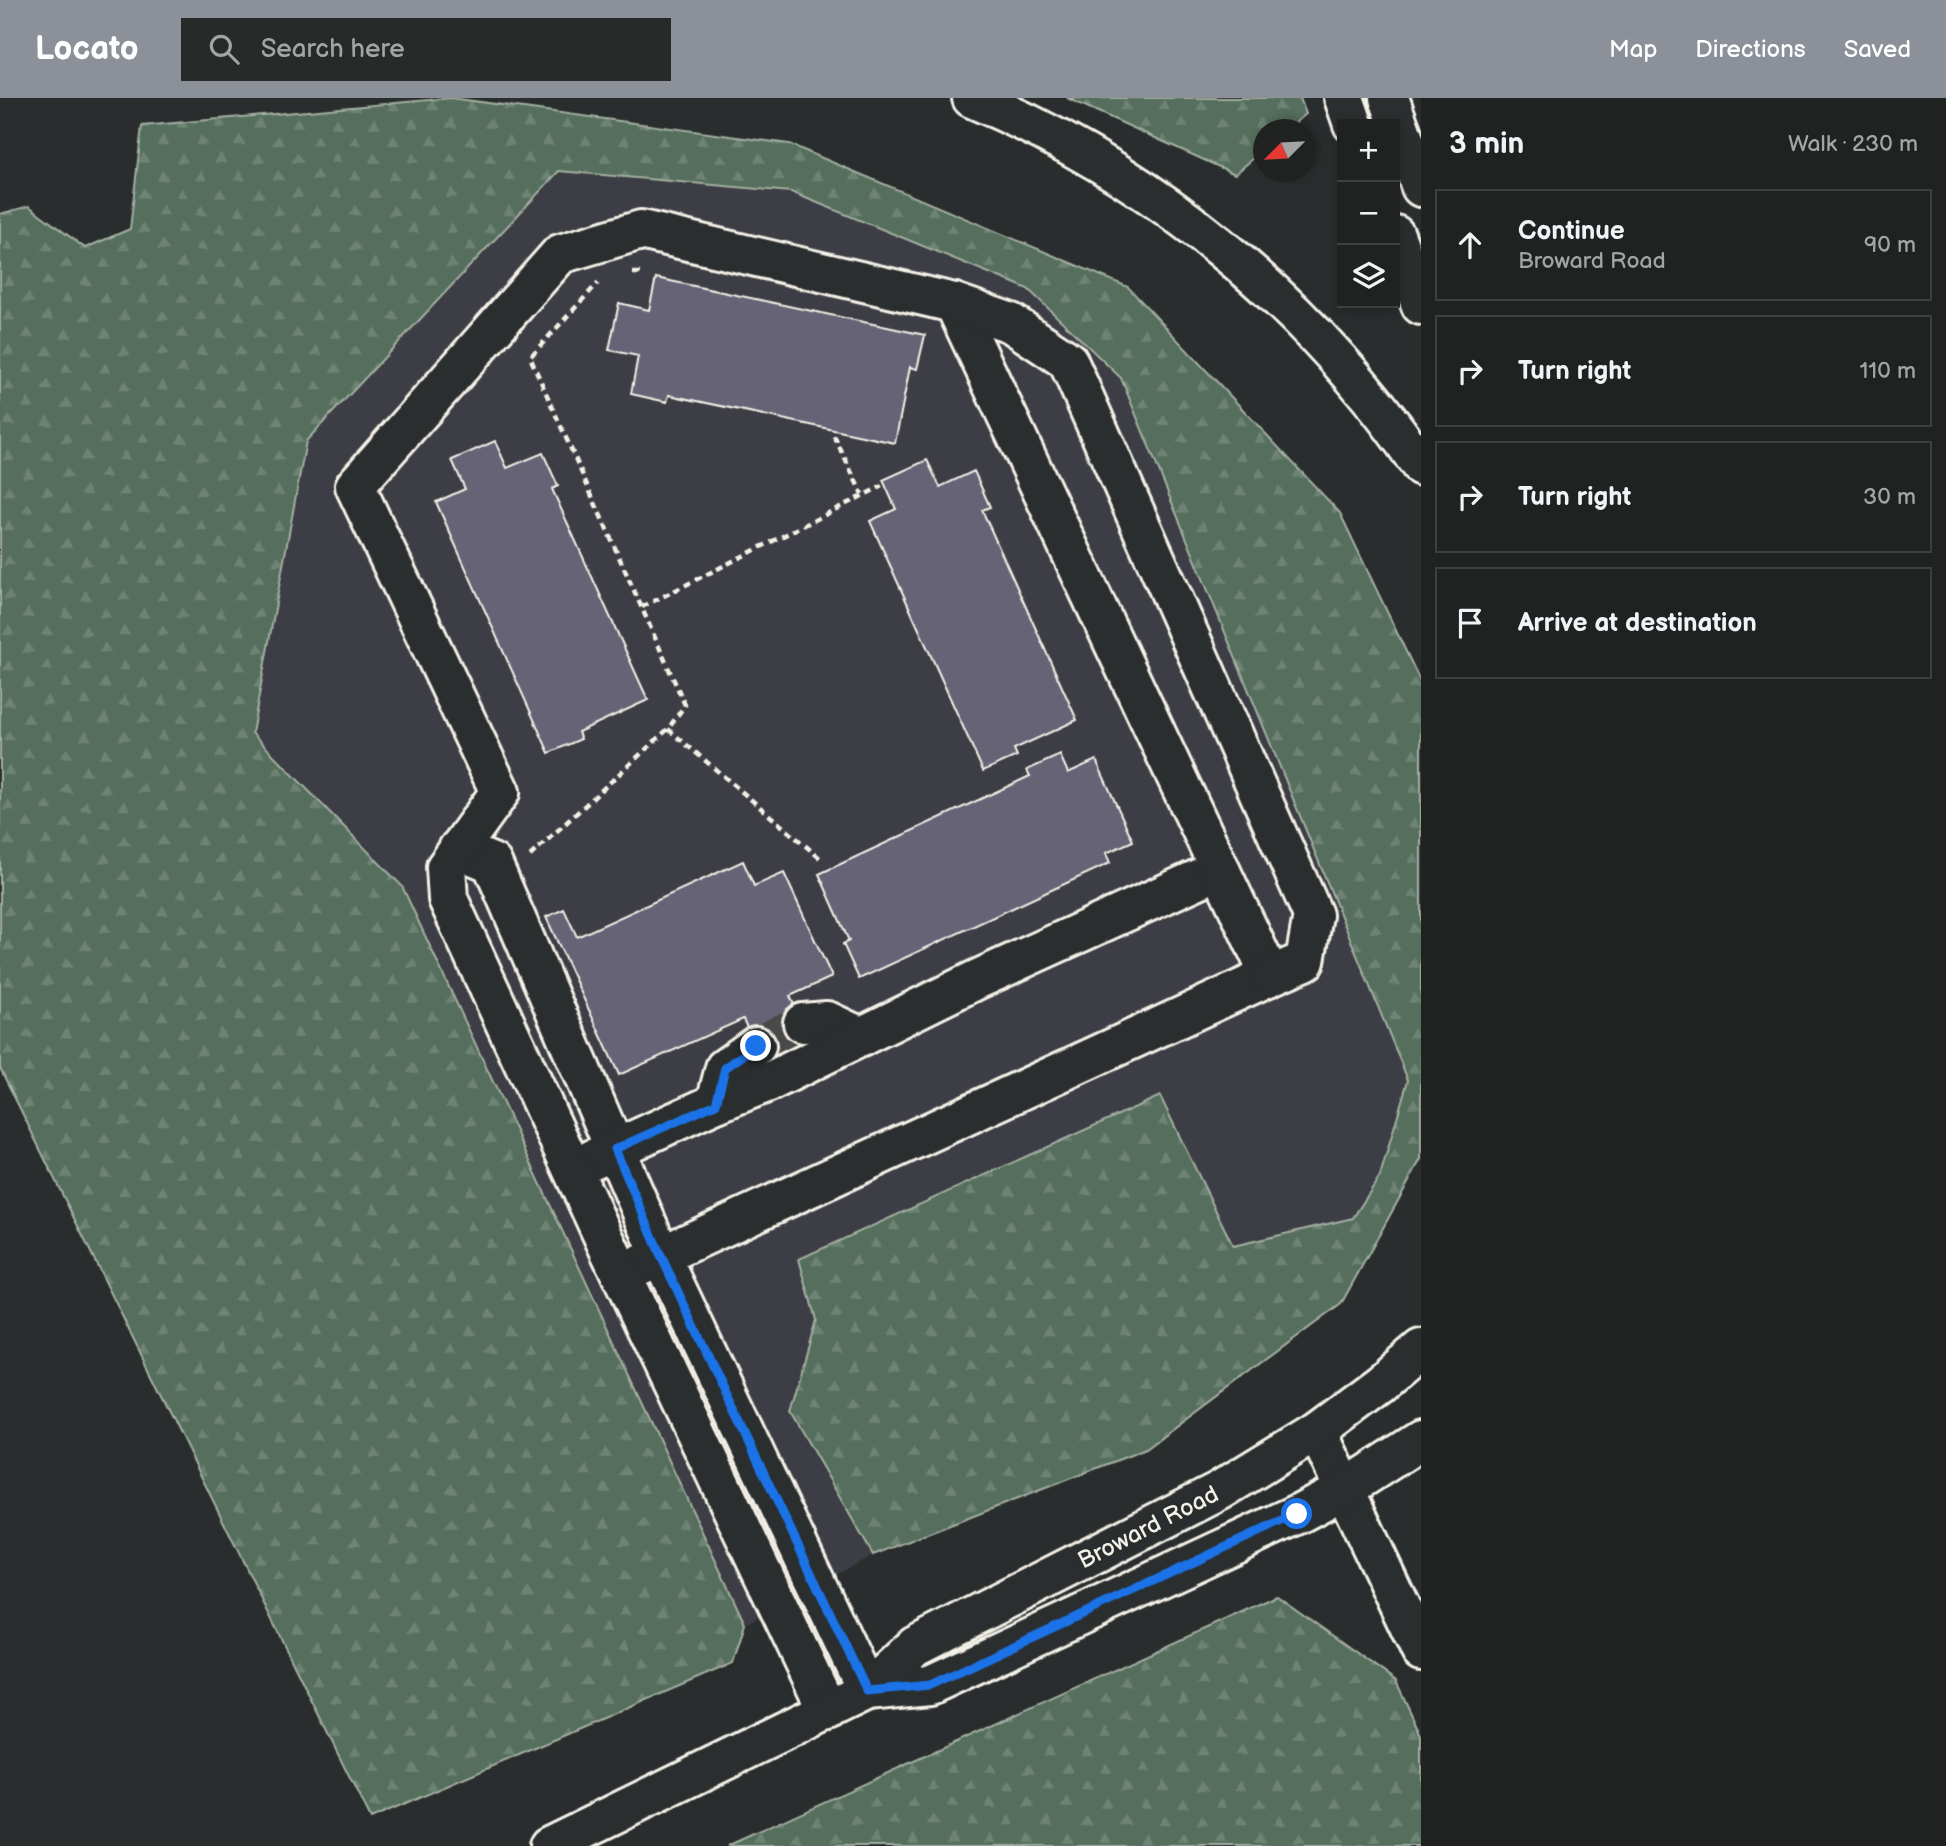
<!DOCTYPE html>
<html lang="en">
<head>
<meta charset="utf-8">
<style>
  :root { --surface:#202222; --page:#282a2a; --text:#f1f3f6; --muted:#a2a4a5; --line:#3d3f40; --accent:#8c9099 }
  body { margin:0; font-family:"Balsamiq Sans",sans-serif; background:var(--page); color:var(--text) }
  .controls { position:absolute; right:21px; top:21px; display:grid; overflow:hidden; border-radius:0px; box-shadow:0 4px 10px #0003 }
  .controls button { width:63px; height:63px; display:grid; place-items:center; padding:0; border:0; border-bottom:2px solid var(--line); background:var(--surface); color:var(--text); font:35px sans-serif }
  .compass { position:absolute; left:1253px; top:21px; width:63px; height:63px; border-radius:50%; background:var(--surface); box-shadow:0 4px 10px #0003; rotate:246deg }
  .stop { position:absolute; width:21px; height:21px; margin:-16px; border:5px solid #1a73e8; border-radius:50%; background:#fff }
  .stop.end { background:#1a73e8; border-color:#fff; box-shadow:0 2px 7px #0008 }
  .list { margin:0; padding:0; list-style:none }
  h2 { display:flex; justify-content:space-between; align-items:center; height:91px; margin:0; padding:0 28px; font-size:30px }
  h2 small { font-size:23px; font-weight:400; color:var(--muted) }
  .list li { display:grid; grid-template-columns:46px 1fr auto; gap:21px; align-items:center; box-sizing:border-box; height:112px; margin:0 14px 14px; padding:0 14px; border:2px solid var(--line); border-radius:0px }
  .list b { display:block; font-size:26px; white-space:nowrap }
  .list p { margin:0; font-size:23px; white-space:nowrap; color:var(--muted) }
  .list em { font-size:23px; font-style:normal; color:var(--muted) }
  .icon { flex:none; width:38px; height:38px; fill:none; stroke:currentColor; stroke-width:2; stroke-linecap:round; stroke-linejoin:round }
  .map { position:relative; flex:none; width:1421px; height:1748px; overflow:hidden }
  header { display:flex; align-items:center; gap:42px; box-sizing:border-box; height:98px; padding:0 35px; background:var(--accent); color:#fff }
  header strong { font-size:33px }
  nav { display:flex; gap:38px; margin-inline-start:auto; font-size:24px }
  .search { width:490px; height:63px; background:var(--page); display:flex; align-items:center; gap:18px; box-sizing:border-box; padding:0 24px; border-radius:0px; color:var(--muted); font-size:26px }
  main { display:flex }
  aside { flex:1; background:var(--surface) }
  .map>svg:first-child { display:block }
</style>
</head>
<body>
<header>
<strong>Locato</strong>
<div class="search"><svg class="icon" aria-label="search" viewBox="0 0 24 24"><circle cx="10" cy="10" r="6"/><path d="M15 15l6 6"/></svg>Search here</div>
<nav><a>Map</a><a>Directions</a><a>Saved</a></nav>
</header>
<main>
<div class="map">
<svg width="1421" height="1748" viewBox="0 0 1421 1748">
  <defs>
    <pattern id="forest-firs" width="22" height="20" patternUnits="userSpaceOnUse" patternTransform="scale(1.75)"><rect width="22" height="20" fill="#556e5d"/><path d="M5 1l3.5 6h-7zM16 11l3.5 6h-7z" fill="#6e8374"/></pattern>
  </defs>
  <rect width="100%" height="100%" fill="#2a2d2e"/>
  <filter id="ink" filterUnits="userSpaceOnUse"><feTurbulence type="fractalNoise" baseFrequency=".0143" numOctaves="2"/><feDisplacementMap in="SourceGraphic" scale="14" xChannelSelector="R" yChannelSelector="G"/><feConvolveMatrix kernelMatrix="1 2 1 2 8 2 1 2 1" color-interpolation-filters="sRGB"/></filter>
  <g filter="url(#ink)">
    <polygon fill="#3c3e44" points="559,73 791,94 1028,191 1121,280 1408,982 1380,1078 1353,1120 1233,1148 1160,998 816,1222 790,1313 873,1457 745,1526 402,789 252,635 306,343"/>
    <g fill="url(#forest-firs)" stroke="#a4b0a2" stroke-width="2">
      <polygon points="451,0 789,46 1128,189 1340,415 1421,585 1421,1061 1341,1206 1146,1351 873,1457 790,1313 816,1222 799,1161 1160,998 1233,1148 1353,1120 1380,1078 1408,982 1121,280 1028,191 791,94 559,73 306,343 252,635 402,788 745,1526 733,1565 370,1721 0,970 0,116 29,108 85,150 130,131 142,28"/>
      <polygon points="1067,0 1300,0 1306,16 1288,31 1264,32 1263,52 1235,76"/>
      <polygon points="1277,1498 1396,1583 1421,1637 1421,1748 727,1748"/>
    </g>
    <g fill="#666476" stroke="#f4f1e8" stroke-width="2">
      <polygon points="656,180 925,237 917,271 910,269 895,345 669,297 667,304 631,296 638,258 609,252 619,205 649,212"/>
      <polygon points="495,343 507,370 543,355 558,388 552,391 648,602 578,634 581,641 549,655 436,404 465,391 452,362"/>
      <polygon points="927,362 940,389 974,373 990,409 982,412 1077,622 1014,651 1017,658 983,673 870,423 896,411 883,382"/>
      <polygon points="1060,657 1068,675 1096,662 1133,743 1106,755 1110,765 859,881 843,846 849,843 819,776 1030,678 1027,672"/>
      <polygon points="743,763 754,788 784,775 832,879 790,898 814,950 767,972 743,921 619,977 546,819 564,811 577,839"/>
    </g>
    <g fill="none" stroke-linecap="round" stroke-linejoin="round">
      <polyline stroke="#484a4a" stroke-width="38" stroke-dasharray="38 19" stroke-linecap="butt" points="756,948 803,925"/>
      <g stroke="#f4f1e8" stroke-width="44">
        <g id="minor">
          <polyline points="1344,0 1353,26"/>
          <polyline points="1389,0 1421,89"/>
          <polyline points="1395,137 1421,207"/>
          <polyline points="458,751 492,765 661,1158 867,1593"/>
          <polyline points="803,925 827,923 861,939"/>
          <polyline points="716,1005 725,970 756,948"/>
          <polyline points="593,1061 716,1005 771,983 976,882 1220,771"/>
          <polyline points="621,1176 1270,878 954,205"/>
          <polyline points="1317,1333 1421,1553"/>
          <polyline points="867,1593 930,1587 1298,1416 1345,1391 1421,1342"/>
          <polyline points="828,1613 610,1153 448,801 446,769 500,694 355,388 560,156 641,132 954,205 1011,225 1068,263 1313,817 1305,863 1270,878"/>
          <polyline points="549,1748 867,1593 915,1548 1219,1393 1317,1333 1380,1286 1421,1251"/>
        </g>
      </g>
      <g stroke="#f4f1e8" stroke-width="44">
        <path id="highway" d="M 972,0 C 1153,76 1311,205 1421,368"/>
      </g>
      <g stroke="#f4f1e8" stroke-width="4.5" stroke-dasharray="7 5" stroke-linecap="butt">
        <polyline points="633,175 643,175"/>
        <polyline points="834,338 862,396"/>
        <polyline points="642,509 882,388"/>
        <polyline points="668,631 821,761"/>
        <polyline points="530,758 668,631 685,607 530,259 598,185"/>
      </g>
      <use href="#minor" stroke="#2a2d2e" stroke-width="38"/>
      <use href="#highway" stroke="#2a2d2e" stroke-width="38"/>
    </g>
  </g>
  <g fill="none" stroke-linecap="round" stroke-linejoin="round" filter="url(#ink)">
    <polyline stroke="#1a73e8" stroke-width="9" points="756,948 725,970 716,1006 615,1051 661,1158 867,1593 930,1587 1297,1416"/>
  </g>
  <g text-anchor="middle" stroke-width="5" stroke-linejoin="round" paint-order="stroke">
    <g font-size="24" fill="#f4f1e8" stroke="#2a2d2e">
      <text transform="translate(1148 1429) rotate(-27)" y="8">Broward Road</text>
    </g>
  </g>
</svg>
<div class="controls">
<button>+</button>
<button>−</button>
<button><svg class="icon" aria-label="layers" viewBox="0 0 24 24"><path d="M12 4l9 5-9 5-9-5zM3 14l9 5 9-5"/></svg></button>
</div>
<svg class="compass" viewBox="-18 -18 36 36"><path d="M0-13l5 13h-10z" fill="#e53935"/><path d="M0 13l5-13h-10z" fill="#a2a4a5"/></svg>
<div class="stop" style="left:1297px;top:1416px"></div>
<div class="stop end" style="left:756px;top:948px"></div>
</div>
<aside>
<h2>3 min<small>Walk · 230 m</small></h2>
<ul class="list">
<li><svg class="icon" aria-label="ahead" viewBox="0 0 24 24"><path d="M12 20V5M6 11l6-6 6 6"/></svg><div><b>Continue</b><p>Broward Road</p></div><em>90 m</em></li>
<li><svg class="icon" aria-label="right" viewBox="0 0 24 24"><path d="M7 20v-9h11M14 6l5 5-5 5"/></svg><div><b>Turn right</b></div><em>110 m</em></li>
<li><svg class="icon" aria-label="right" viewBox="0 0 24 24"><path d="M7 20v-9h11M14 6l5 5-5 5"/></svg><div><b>Turn right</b></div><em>30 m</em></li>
<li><svg class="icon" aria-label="arrive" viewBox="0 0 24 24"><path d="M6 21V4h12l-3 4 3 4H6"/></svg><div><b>Arrive at destination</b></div></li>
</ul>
</aside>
</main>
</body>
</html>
